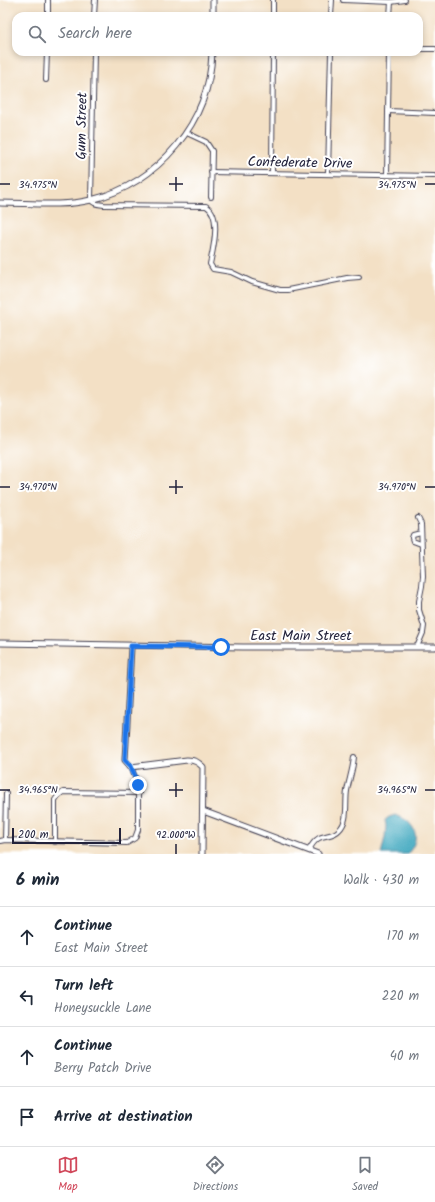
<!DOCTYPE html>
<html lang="en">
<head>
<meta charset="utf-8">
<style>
  :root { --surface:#fff; --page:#f2f2f3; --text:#1f2937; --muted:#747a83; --line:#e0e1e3; --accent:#d1495b }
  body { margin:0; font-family:Kalam,sans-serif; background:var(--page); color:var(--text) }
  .scale { position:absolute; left:12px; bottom:10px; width:109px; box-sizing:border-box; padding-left:4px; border:2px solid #22223b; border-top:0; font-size:11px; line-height:14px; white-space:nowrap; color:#22223b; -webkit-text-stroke:3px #fff; paint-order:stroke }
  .stop { position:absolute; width:12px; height:12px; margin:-9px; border:3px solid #1a73e8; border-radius:50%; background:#fff }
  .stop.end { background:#1a73e8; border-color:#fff; box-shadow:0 1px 4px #0008 }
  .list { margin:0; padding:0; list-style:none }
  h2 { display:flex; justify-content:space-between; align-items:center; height:52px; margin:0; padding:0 16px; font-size:17px }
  h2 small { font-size:13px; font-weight:400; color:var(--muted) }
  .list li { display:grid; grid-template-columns:26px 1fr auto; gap:12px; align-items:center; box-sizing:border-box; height:60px; padding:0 16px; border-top:1px solid var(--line) }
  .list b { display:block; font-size:15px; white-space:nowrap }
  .list p { margin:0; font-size:13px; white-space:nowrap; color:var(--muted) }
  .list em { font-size:13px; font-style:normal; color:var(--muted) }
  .icon { flex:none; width:22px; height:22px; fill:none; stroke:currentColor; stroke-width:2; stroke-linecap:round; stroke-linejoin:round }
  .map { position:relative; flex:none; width:435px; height:854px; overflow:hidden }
  .search { position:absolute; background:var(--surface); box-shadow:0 2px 6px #0003; left:12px; right:12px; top:12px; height:44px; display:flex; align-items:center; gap:10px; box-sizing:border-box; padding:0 14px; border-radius:12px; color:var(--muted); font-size:15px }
  .sheet { height:292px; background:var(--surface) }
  nav { display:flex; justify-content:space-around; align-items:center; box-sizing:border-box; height:56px; border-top:1px solid var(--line); background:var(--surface); font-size:11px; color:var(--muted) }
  nav a { display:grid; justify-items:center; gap:2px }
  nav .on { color:var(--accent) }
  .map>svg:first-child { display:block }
</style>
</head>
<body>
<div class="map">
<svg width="435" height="854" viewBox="0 0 435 854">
  <rect width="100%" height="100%" fill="#fff"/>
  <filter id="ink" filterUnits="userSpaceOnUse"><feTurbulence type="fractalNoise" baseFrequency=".025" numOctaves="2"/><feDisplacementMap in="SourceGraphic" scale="8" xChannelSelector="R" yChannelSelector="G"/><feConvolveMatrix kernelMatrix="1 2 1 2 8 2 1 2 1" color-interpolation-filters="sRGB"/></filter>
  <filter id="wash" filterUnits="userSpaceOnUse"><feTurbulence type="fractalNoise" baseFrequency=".012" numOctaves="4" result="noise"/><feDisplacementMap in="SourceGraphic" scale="16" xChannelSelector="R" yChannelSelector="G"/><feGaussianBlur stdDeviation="0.9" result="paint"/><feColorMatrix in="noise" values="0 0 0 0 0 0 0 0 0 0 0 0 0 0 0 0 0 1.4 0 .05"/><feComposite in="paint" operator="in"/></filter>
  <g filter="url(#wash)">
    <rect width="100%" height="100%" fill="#f3e0c5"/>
    <path fill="#3fa8bf" stroke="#30657d" d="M 395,815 C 400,817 407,819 411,825 C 419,834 415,847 407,854 L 381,854 L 385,837 L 386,826 L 385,820 L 389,817 Z"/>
  </g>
  <g filter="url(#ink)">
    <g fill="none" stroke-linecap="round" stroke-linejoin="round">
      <g stroke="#413e50" stroke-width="6">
        <g id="minor">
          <polyline points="343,0 391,2 405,0"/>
          <polyline points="48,16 48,0"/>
          <polyline points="94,16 95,0"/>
          <polyline points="273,16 273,0"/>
          <polyline points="331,16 332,0"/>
          <polyline points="390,16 391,2"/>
          <polyline points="419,49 435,49"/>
          <path d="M 94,52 L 91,200 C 94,205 99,204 104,205 L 206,206 C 222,215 213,249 210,264 L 213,269 L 231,272 L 252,282 L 280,290 L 288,290 L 347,278 L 359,277"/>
          <polyline points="46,80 47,52"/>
          <polyline points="388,111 435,113"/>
          <polyline points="187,133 206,142 212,151 211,197"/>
          <polyline points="211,172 434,176"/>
          <polyline points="272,172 273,52"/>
          <polyline points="328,173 331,52"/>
          <polyline points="387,175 389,52"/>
          <polyline points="421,533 413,535 412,538 413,541 421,544"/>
          <polyline points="417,647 423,633 424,626 419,610 419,601 422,586 423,576 421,524 418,518"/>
          <polyline points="5,840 6,794"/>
          <polyline points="0,841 5,840 127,843 135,838 138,830 138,785 131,767"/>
          <polyline points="55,842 55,800 58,796 63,792 139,793"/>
          <path d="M 309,850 C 311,846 314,841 319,838 C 325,835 334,836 339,830 C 349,821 345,803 347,791 C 349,780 353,769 354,757"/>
        </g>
      </g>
      <g stroke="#413e50" stroke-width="7">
        <g id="tertiary">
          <polyline points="213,0 213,16"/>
          <path d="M 0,203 C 30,203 62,207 91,200 C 159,183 210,122 212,52"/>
          <polyline points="0,643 243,647 435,647"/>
          <path d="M 131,647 L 125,760 L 131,767 L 187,760 C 195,760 198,762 203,767 L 202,854"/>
          <polyline points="203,811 318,854"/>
        </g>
      </g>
      <use href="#minor" stroke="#fff" stroke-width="4"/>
      <use href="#tertiary" stroke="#fff" stroke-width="5"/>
    </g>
  </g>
  <g fill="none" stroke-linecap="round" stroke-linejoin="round" filter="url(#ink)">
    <polyline stroke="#1a73e8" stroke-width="5" points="138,785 131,766 125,760 131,646 221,647"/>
  </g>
  <path fill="none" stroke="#22223b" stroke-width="1.5" d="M 176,177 L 176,191M 0,184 L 10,184M 169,184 L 183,184M 425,184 L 435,184M 176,480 L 176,494M 0,487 L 10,487M 169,487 L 183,487M 425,487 L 435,487M 176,783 L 176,797M 0,790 L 10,790M 169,790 L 183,790M 425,790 L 435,790M 176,844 L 176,854"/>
  <g text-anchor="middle" stroke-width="4" stroke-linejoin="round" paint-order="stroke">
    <g font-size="14" fill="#22223b" stroke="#fff">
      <text transform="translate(81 126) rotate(-89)" y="5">Gum Street</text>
      <text transform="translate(300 162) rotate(1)" y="5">Confederate Drive</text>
      <text x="301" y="640">East Main Street</text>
    </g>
  </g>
  <g font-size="10" text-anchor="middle" fill="#22223b" stroke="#fff" stroke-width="4" stroke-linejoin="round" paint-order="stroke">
    <text x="38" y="188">34.975°N</text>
    <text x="397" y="188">34.975°N</text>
    <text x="38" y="490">34.970°N</text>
    <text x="397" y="490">34.970°N</text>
    <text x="38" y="793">34.965°N</text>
    <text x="397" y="793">34.965°N</text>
    <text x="176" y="838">92.000°W</text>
  </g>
</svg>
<div class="scale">200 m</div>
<div class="stop" style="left:221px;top:647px"></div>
<div class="stop end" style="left:138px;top:785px"></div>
<div class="search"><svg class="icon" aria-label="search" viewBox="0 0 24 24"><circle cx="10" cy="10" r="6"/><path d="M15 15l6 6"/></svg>Search here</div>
</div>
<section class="sheet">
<h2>6 min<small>Walk · 430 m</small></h2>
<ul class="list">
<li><svg class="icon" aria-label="ahead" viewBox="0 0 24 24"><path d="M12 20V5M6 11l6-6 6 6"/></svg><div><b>Continue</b><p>East Main Street</p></div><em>170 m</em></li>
<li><svg class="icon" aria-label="left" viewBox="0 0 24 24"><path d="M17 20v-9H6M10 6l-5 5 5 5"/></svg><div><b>Turn left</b><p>Honeysuckle Lane</p></div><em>220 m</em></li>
<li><svg class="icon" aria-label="ahead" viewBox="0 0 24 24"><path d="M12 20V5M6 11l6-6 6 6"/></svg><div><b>Continue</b><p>Berry Patch Drive</p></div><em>40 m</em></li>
<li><svg class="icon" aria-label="arrive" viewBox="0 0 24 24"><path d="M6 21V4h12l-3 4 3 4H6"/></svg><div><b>Arrive at destination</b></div></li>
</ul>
</section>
<nav>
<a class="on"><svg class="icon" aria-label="map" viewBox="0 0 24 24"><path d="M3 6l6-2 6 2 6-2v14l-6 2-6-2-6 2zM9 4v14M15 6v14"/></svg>Map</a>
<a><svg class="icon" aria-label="directions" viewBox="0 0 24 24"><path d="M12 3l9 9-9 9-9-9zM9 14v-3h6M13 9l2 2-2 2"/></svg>Directions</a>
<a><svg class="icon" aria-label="saved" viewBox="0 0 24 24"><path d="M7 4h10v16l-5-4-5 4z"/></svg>Saved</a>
</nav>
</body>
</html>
